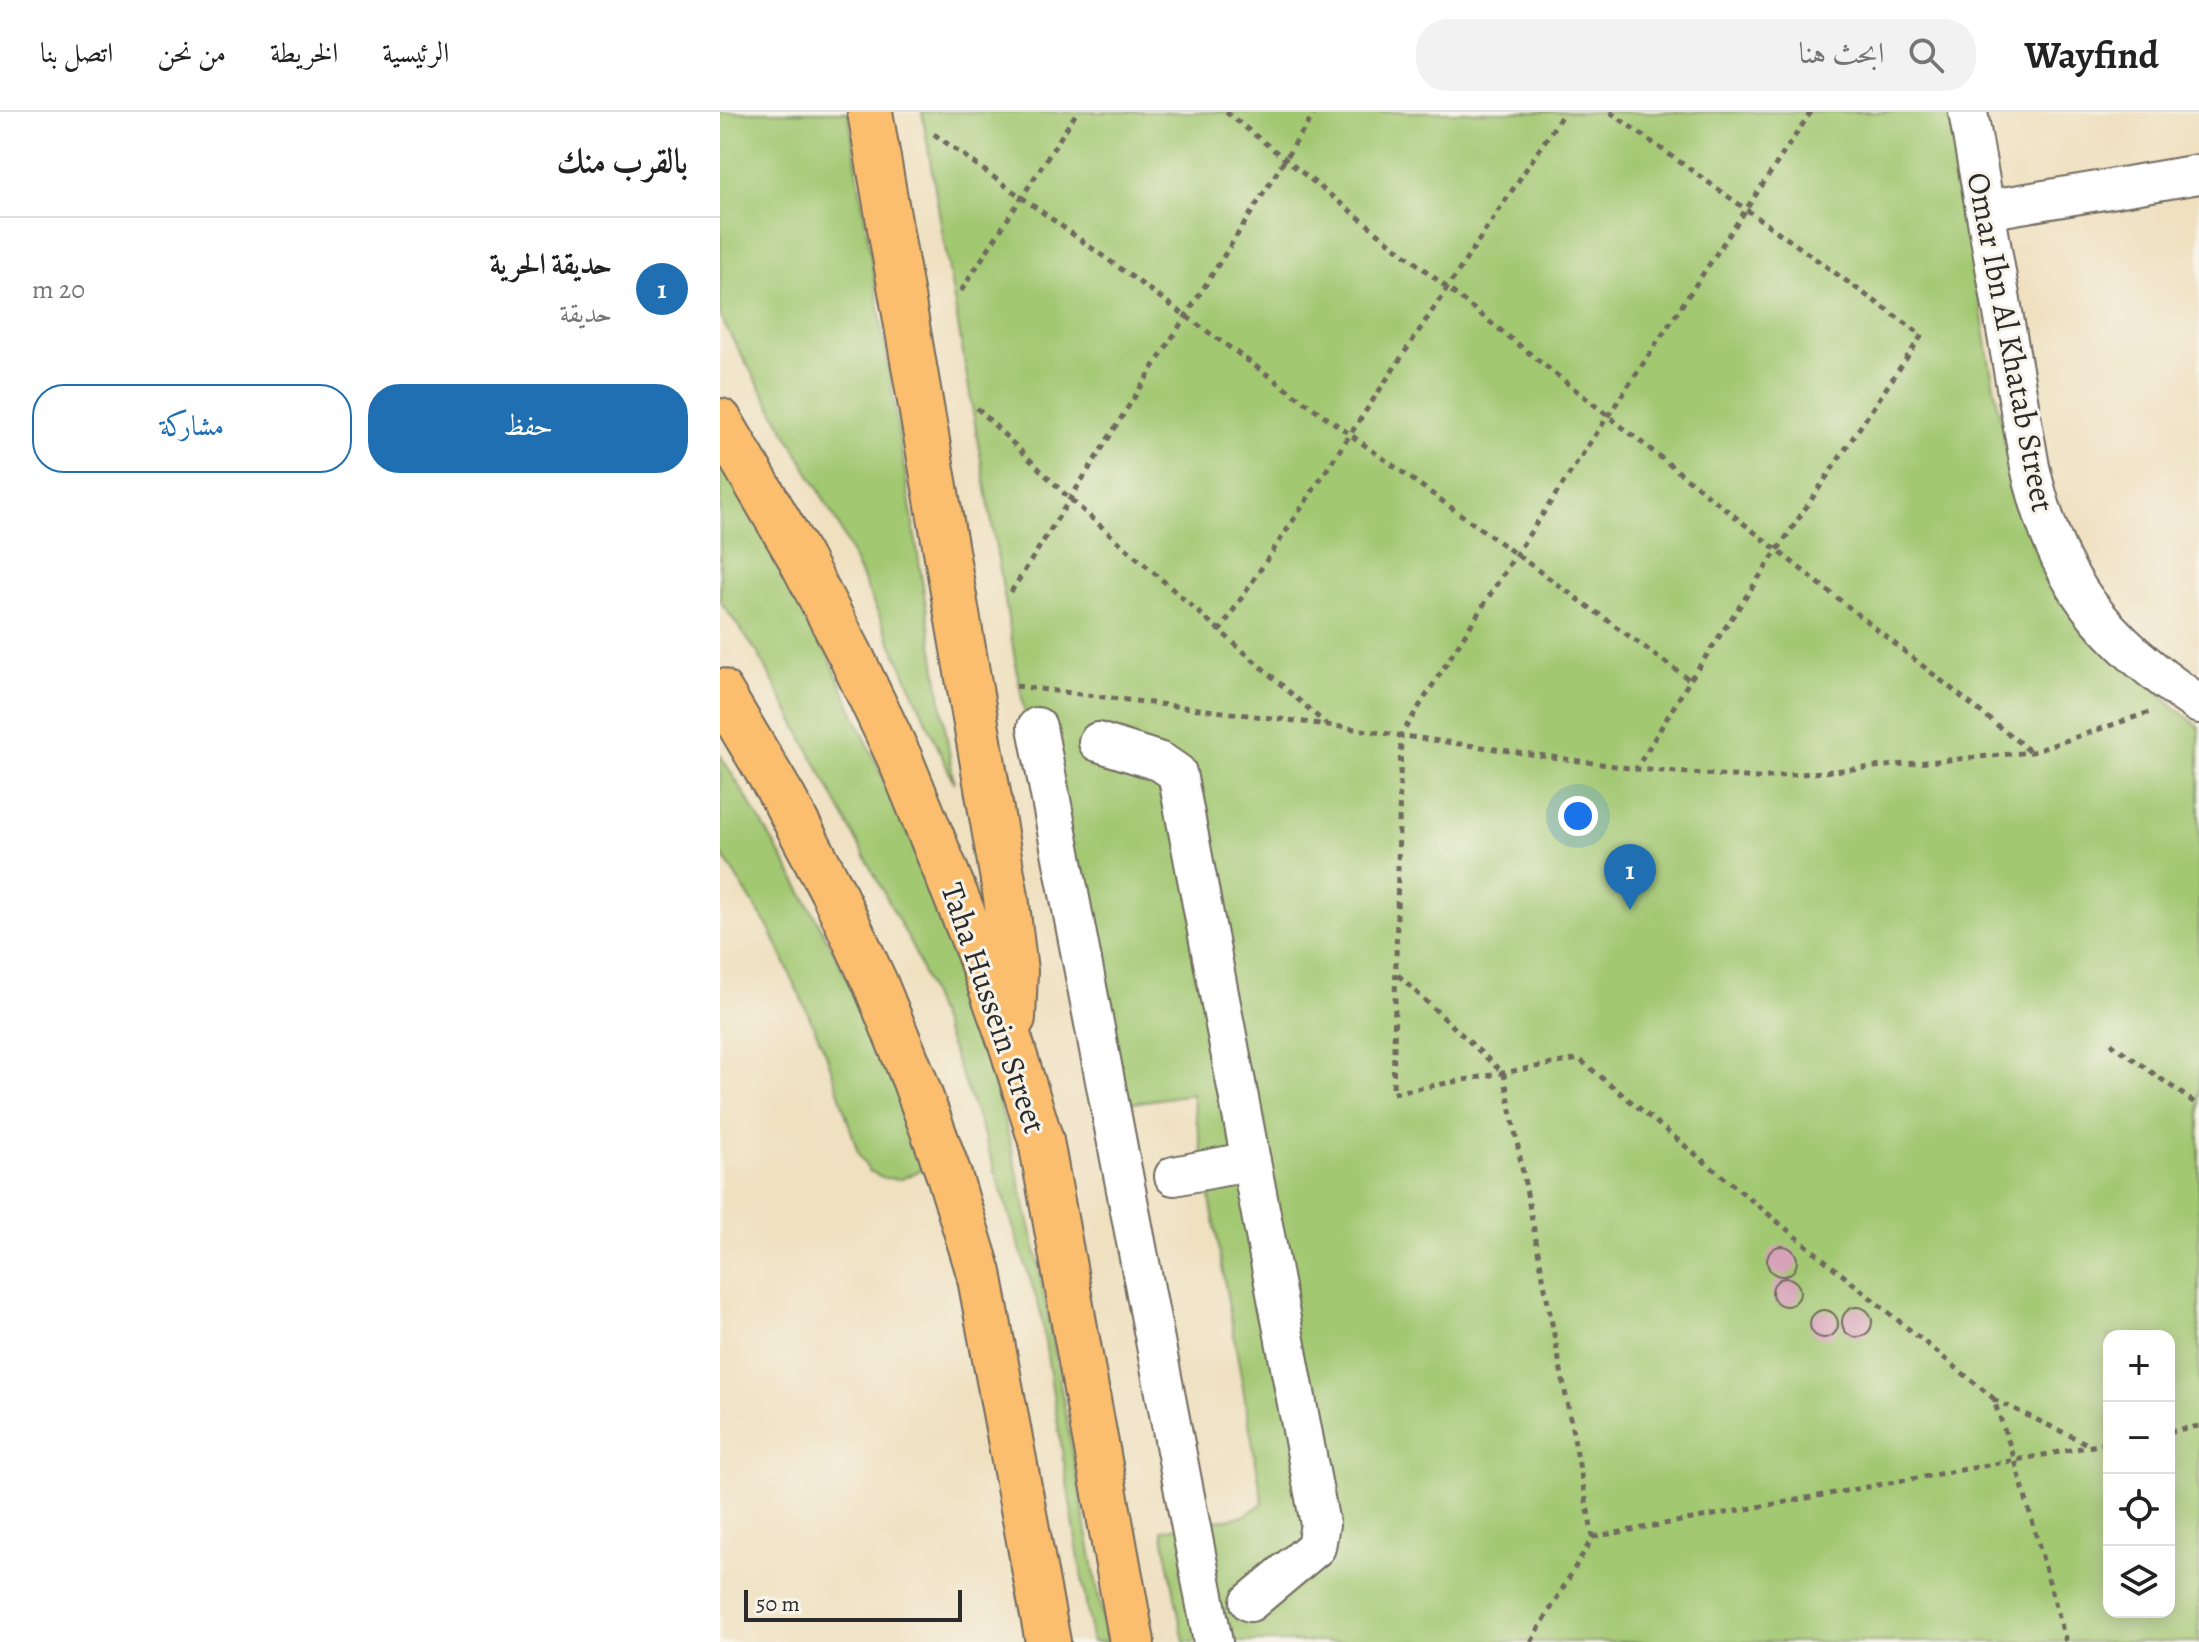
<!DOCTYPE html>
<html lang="ar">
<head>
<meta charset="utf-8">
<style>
  :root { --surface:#fff; --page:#f2f2f2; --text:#222; --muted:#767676; --line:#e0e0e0; --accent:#1f6fb2 }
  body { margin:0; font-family:Alegreya,Amiri,serif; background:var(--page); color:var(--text); direction:rtl }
  .controls { position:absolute; right:24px; bottom:24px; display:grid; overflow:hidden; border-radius:16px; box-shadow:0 4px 20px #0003 }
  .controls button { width:72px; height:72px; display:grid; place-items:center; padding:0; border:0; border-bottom:2px solid var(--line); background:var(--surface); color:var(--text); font:40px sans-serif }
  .scale { position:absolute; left:24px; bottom:20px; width:218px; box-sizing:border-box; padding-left:8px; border:4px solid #2b2b2b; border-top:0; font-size:22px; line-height:28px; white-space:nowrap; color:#2b2b2b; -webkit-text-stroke:6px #f7f3e8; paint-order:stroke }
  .you { position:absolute; left:858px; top:704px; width:28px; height:28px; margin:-20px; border:6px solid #fff; border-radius:50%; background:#1a73e8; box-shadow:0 0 0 12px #1a73e833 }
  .badge { display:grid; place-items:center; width:52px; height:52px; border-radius:50%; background:var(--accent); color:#fff; font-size:26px; font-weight:700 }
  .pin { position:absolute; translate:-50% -66px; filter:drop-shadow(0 2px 4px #0008) }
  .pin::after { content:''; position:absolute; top:42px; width:28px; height:24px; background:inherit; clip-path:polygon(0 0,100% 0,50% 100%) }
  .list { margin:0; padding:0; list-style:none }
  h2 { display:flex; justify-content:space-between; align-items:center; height:104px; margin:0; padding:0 32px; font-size:34px }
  h2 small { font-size:26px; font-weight:400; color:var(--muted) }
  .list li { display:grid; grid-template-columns:52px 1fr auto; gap:24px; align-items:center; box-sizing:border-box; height:144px; padding:0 32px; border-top:2px solid var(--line) }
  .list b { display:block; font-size:30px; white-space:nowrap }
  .list p { margin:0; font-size:26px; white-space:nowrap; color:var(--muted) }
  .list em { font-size:26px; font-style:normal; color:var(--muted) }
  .actions { display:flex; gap:16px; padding:24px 32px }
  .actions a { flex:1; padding:18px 0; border:2px solid var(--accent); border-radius:32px; text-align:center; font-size:28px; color:var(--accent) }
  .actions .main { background:var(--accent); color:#fff }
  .icon { flex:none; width:44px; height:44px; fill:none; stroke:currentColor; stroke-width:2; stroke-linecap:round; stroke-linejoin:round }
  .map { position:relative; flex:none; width:1479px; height:1530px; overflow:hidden; direction:ltr }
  header { display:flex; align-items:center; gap:48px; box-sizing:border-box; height:112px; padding:0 40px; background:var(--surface); border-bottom:2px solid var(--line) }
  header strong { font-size:38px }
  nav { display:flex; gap:44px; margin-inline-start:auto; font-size:28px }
  .search { width:560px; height:72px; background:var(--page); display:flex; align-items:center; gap:20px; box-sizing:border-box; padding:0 28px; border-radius:32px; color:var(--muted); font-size:30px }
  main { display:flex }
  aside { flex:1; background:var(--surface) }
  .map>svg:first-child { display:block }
</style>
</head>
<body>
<header>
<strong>Wayfind</strong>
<div class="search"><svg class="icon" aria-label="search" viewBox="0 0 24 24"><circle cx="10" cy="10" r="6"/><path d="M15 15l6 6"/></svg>ابحث هنا</div>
<nav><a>الرئيسية</a><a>الخريطة</a><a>من نحن</a><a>اتصل بنا</a></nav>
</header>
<main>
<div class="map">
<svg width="1479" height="1530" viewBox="0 0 1479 1530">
  <rect width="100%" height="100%" fill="#f7f3e8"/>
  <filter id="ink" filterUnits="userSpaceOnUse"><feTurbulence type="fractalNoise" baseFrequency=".0125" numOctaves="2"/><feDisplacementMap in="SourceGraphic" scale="16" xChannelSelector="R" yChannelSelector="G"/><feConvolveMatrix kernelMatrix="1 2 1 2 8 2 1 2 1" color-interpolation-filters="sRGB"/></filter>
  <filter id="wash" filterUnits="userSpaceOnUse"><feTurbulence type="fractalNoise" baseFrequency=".006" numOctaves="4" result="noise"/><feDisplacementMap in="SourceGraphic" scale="32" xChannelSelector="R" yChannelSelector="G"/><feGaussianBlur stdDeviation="1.8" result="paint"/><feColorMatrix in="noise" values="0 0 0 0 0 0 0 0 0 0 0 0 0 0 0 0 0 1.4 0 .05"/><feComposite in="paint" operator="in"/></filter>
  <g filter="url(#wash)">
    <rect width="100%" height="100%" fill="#efe0c0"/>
    <g fill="#a3c872" stroke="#677a4e" stroke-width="2" fill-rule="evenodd">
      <polygon points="0,0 128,0 234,671 118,412 0,205"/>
      <path d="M 202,0 L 1230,0 L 1269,248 L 1298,399 L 1332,461 L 1450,592 L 1479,615 L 1479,1530 L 464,1530 L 442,1418 L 524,1404 L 543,1391 L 472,982 L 379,996 L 299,571 ZM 1389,1224 L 1449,1224 L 1449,1500 L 1389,1500 Z"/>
      <polygon points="0,334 48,409 195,738 246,879 286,1013 317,1144 387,1530 372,1530 320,1198 260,1012 193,836 39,543 0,489"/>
      <path d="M 0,643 C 81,771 158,911 205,1056 L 182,1067 L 164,1066 L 149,1059 L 139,1043 L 106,941 L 50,818 L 0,739 Z"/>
    </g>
    <g id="blocks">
      <g fill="#d6a2b7">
        <circle cx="1062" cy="1149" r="15"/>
        <circle cx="1066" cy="1180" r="14"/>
        <circle cx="1137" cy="1210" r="15"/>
        <circle cx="1104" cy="1212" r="14"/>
      </g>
    </g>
  </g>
  <g filter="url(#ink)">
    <use href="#blocks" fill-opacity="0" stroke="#706a5f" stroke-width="2"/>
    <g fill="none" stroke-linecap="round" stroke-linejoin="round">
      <g stroke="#706a5f" stroke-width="42">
        <g id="minor">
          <path d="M 1248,0 L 1310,355 C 1337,472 1381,525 1479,592"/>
          <polyline points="1265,98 1479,62"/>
          <polyline points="317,615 493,1530"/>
          <polyline points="378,630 441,650 457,661 600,1412 596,1435 530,1490"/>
          <polyline points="454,1064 531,1049"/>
        </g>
      </g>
      <g stroke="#706a5f" stroke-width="48">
        <g id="major">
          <polyline points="150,0 286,785 295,859 293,906"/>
          <polyline points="0,309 79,444 131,544 180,647 257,836 291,932 321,1029 412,1530"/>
          <polyline points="0,579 64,687 112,778 155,871 194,967 229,1063 259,1161 328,1530"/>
        </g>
      </g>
      <g stroke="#706a5f" stroke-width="5" stroke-dasharray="6 6" stroke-linecap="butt">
        <polyline points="506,0 1311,640"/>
        <polyline points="890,0 1202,223 970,568 916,657"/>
        <polyline points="1091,0 796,442 681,623 673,981 859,947 1273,1286 1295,1348 1346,1530"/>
        <polyline points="214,22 970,568"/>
        <polyline points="241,179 357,0"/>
        <polyline points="257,296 350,387 606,612"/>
        <polyline points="291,480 595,0"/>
        <polyline points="499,520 844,0"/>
        <polyline points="296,574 607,613 916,657 1039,666 1312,640 1433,599"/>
        <polyline points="678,863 784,962 873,1425 811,1530"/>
        <polyline points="1391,931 1479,994"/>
        <polyline points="1273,1287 1372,1334"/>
        <polyline points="1449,1320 1479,1314"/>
        <polyline points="873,1425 1389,1331"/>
      </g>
      <use href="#minor" stroke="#fff" stroke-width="38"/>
      <use href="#major" stroke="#fbbe6e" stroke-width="44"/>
    </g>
  </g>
  <g text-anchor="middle" stroke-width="6" stroke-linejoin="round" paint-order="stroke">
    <g font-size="32" fill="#2b2b2b" stroke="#f7f3e8">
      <text transform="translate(1291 230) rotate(79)" y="11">Omar Ibn Al Khatab Street</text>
      <text transform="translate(274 896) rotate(71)" y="11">Taha Hussein Street</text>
    </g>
  </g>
</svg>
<div class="controls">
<button>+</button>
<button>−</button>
<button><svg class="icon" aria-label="locate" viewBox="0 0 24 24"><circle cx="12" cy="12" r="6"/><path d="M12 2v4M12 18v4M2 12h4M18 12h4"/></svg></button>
<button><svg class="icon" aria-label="layers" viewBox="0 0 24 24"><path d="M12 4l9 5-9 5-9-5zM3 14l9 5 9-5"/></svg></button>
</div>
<div class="scale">50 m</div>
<div class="you"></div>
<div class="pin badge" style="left:910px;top:798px">1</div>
</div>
<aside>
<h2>بالقرب منك<small></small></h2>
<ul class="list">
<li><span class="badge">1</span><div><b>حديقة الحرية</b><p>حديقة</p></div><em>20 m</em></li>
</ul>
<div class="actions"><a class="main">حفظ</a><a>مشاركة</a></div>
</aside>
</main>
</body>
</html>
